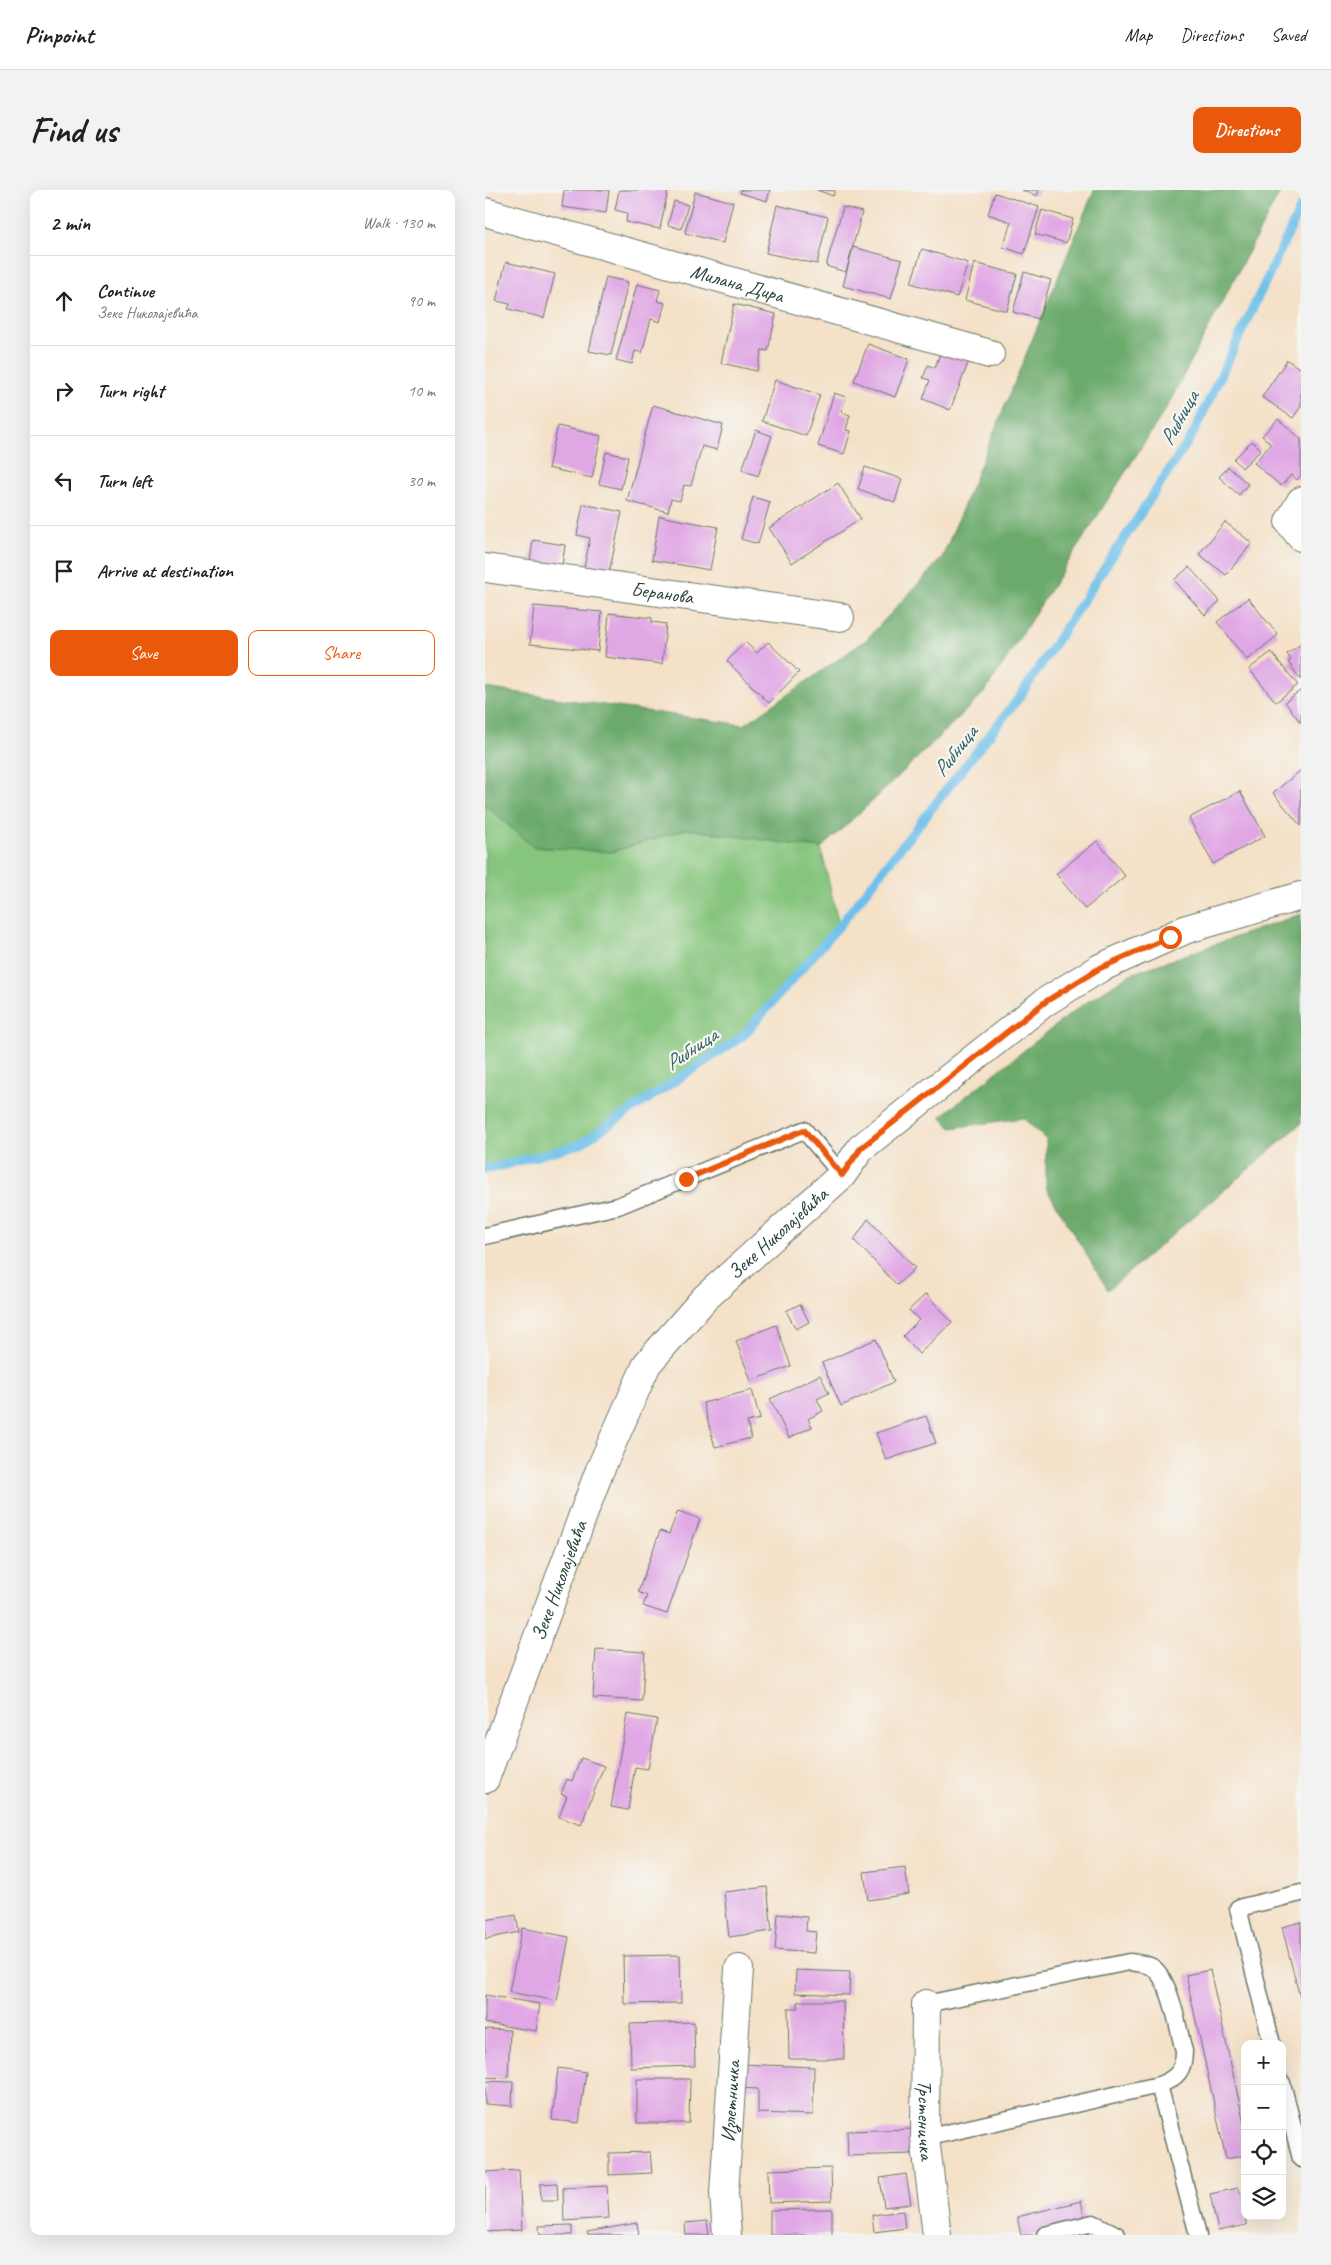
<!DOCTYPE html>
<html lang="en">
<head>
<meta charset="utf-8">
<style>
  :root { --surface:#fff; --page:#f2f2f2; --text:#222; --muted:#767676; --line:#e0e0e0; --accent:#ea580c }
  body { margin:0; font-family:Caveat,sans-serif; background:var(--page); color:var(--text) }
  .controls { position:absolute; right:15px; bottom:15px; display:grid; overflow:hidden; border-radius:10px; box-shadow:0 5px 20px #0002 }
  .controls button { width:45px; height:45px; display:grid; place-items:center; padding:0; border:0; border-bottom:1px solid var(--line); background:var(--surface); color:var(--text); font:25px sans-serif }
  .stop { position:absolute; width:15px; height:15px; margin:-11px; border:4px solid #ea580c; border-radius:50%; background:#fff }
  .stop.end { background:#ea580c; border-color:#fff; box-shadow:0 1px 5px #0008 }
  .list { margin:0; padding:0; list-style:none }
  h2 { display:flex; justify-content:space-between; align-items:center; height:65px; margin:0; padding:0 20px; font-size:21px }
  h2 small { font-size:16px; font-weight:400; color:var(--muted) }
  .list li { display:grid; grid-template-columns:32px 1fr auto; gap:15px; align-items:center; box-sizing:border-box; height:90px; padding:0 20px; border-top:1px solid var(--line) }
  .list b { display:block; font-size:19px; white-space:nowrap }
  .list p { margin:0; font-size:16px; white-space:nowrap; color:var(--muted) }
  .list em { font-size:16px; font-style:normal; color:var(--muted) }
  .actions { display:flex; gap:10px; padding:15px 20px }
  .actions a { flex:1; padding:11px 0; border:1px solid var(--accent); border-radius:10px; text-align:center; font-size:18px; color:var(--accent) }
  .actions .main { background:var(--accent); color:#fff }
  .icon { flex:none; width:28px; height:28px; fill:none; stroke:currentColor; stroke-width:2; stroke-linecap:round; stroke-linejoin:round }
  .map { position:relative; flex:none; width:816px; height:2045px; overflow:hidden; border-radius:10px }
  header { display:flex; align-items:center; gap:30px; box-sizing:border-box; height:70px; padding:0 25px; background:var(--surface); border-bottom:1px solid var(--line) }
  header strong { font-size:24px }
  nav { display:flex; gap:28px; margin-inline-start:auto; font-size:18px }
  .intro { display:flex; align-items:center; justify-content:space-between; box-sizing:border-box; height:120px; padding:0 30px }
  h1 { margin:0; font-size:35px }
  .button { padding:12px 22px; border-radius:10px; background:var(--accent); color:#fff; font-size:18px; font-weight:700 }
  main { display:flex; gap:30px; padding:0 30px }
  aside { flex:1; background:var(--surface); border-radius:10px; box-shadow:0 5px 20px #0002 }
  .map>svg:first-child { display:block }
</style>
</head>
<body>
<header>
<strong>Pinpoint</strong>
<nav><a>Map</a><a>Directions</a><a>Saved</a></nav>
</header>
<div class="intro"><h1>Find us</h1><a class="button">Directions</a></div>
<main>
<aside>
<h2>2 min<small>Walk · 130 m</small></h2>
<ul class="list">
<li><svg class="icon" aria-label="ahead" viewBox="0 0 24 24"><path d="M12 20V5M6 11l6-6 6 6"/></svg><div><b>Continue</b><p>Зеке Николајевића</p></div><em>90 m</em></li>
<li><svg class="icon" aria-label="right" viewBox="0 0 24 24"><path d="M7 20v-9h11M14 6l5 5-5 5"/></svg><div><b>Turn right</b></div><em>10 m</em></li>
<li><svg class="icon" aria-label="left" viewBox="0 0 24 24"><path d="M17 20v-9H6M10 6l-5 5 5 5"/></svg><div><b>Turn left</b></div><em>30 m</em></li>
<li><svg class="icon" aria-label="arrive" viewBox="0 0 24 24"><path d="M6 21V4h12l-3 4 3 4H6"/></svg><div><b>Arrive at destination</b></div></li>
</ul>
<div class="actions"><a class="main">Save</a><a>Share</a></div>
</aside>
<div class="map">
<svg width="816" height="2045" viewBox="0 0 816 2045">
  <rect width="100%" height="100%" fill="#f6f6f2"/>
  <filter id="ink" filterUnits="userSpaceOnUse"><feTurbulence type="fractalNoise" baseFrequency=".02" numOctaves="2"/><feDisplacementMap in="SourceGraphic" scale="10" xChannelSelector="R" yChannelSelector="G"/><feConvolveMatrix kernelMatrix="1 2 1 2 8 2 1 2 1" color-interpolation-filters="sRGB"/></filter>
  <filter id="wash" filterUnits="userSpaceOnUse"><feTurbulence type="fractalNoise" baseFrequency=".0096" numOctaves="4" result="noise"/><feDisplacementMap in="SourceGraphic" scale="20" xChannelSelector="R" yChannelSelector="G"/><feGaussianBlur stdDeviation="1.12" result="paint"/><feColorMatrix in="noise" values="0 0 0 0 0 0 0 0 0 0 0 0 0 0 0 0 0 1.4 0 .05"/><feComposite in="paint" operator="in"/></filter>
  <g filter="url(#wash)">
    <rect width="100%" height="100%" fill="#f4e1c8"/>
    <polygon fill="#86c57d" stroke="#528158" points="0,615 48,657 127,662 201,639 336,658 354,736 258,846 95,954 20,975 0,979"/>
    <g fill="#6caa6c" stroke="#467450">
      <polygon points="609,0 796,0 682,217 500,502 391,608 336,658 201,639 127,662 48,657 0,615 0,498 259,535 381,450 457,368"/>
      <polygon points="816,724 816,934 623,1100 561,998 561,949 538,928 466,938 455,927 590,820 643,785"/>
    </g>
    <g fill="none" stroke-linecap="round" stroke-linejoin="round">
      <polyline stroke="#6ec0ea" stroke-width="9" points="0,979 20,975 95,954 258,846 354,736 536,505 708,244 816,17"/>
    </g>
    <g id="blocks">
      <g fill="#e0a7e5">
        <polygon points="79,0 124,0 121,23 77,17"/>
        <polygon points="134,0 183,0 175,39 141,32 142,23 130,20"/>
        <polygon points="256,0 285,0 282,11 255,3"/>
        <polygon points="332,0 350,0 348,6"/>
        <polygon points="537,0 554,0 552,6"/>
        <polygon points="210,2 248,12 238,53 200,43"/>
        <polygon points="510,3 554,17 539,64 518,57 526,32 503,24"/>
        <polygon points="189,11 203,15 196,39 183,35"/>
        <polygon points="292,15 343,27 332,74 281,63"/>
        <polygon points="358,17 377,22 361,82 341,76"/>
        <polygon points="557,20 588,29 581,53 550,44"/>
        <polygon points="368,57 417,70 406,109 358,96"/>
        <polygon points="437,59 483,73 472,107 426,93"/>
        <polygon points="21,72 70,84 59,128 23,119 25,114 11,111"/>
        <polygon points="489,73 532,84 522,121 480,110"/>
        <polygon points="539,82 566,90 554,129 528,122"/>
        <polygon points="121,87 143,92 126,165 104,161"/>
        <polygon points="152,94 175,100 172,111 180,113 175,132 166,129 157,163 150,161 147,174 131,170"/>
        <polygon points="249,114 291,124 283,161 277,160 272,181 236,173"/>
        <polygon points="383,154 424,169 410,207 369,191"/>
        <polygon points="456,160 484,171 465,220 438,209 445,190 438,188 443,175 450,178"/>
        <polygon points="802,170 816,179 816,216 808,228 777,207"/>
        <polygon points="290,190 335,205 321,246 277,231"/>
        <polygon points="349,203 361,207 356,222 365,225 361,240 366,241 359,264 333,256"/>
        <polygon points="168,215 238,235 232,260 217,256 206,296 199,295 195,311 186,309 183,322 142,311"/>
        <polygon points="793,229 816,249 816,285 812,290 806,285 796,296 769,273 786,254 777,246"/>
        <polygon points="73,236 116,246 107,288 63,278"/>
        <polygon points="271,240 287,246 273,286 257,280"/>
        <polygon points="767,251 776,260 757,278 749,269"/>
        <polygon points="121,262 143,267 136,299 114,294"/>
        <polygon points="380,277 417,289 410,312 373,299"/>
        <polygon points="743,277 763,294 754,305 734,287"/>
        <polygon points="353,293 376,329 307,373 284,338"/>
        <polygon points="268,307 285,312 273,354 256,349"/>
        <polygon points="98,314 137,322 124,383 99,378 105,348 92,345"/>
        <polygon points="174,326 233,337 225,380 167,370"/>
        <polygon points="740,332 767,353 741,385 714,364"/>
        <polygon points="48,350 80,355 77,376 45,371"/>
        <polygon points="704,377 735,411 720,425 689,390"/>
        <polygon points="763,408 793,445 762,470 732,432"/>
        <polygon points="49,416 117,422 113,461 45,454"/>
        <polygon points="124,423 167,428 167,432 181,434 177,474 120,467"/>
        <polygon points="260,452 272,463 283,452 314,482 284,513 242,471"/>
        <polygon points="816,454 816,490 803,472 806,470 802,464"/>
        <polygon points="786,462 813,495 791,512 764,479"/>
        <polygon points="816,500 816,533 800,512"/>
        <polygon points="816,580 816,636 788,603"/>
        <polygon points="755,601 780,646 728,674 704,628"/>
        <polygon points="612,651 640,686 600,719 571,684"/>
        <polygon points="383,1029 430,1078 412,1095 369,1050"/>
        <polygon points="441,1104 467,1132 434,1164 418,1146 434,1130 424,1120"/>
        <polygon points="315,1114 324,1132 311,1139 301,1121"/>
        <polygon points="291,1135 306,1176 266,1191 251,1151"/>
        <polygon points="391,1149 409,1192 356,1216 337,1173"/>
        <polygon points="335,1185 344,1203 332,1209 338,1221 323,1229 327,1237 304,1248 285,1209"/>
        <polygon points="267,1200 275,1229 262,1232 266,1248 230,1257 218,1213"/>
        <polygon points="441,1226 451,1253 401,1270 391,1243"/>
        <polygon points="193,1321 215,1329 182,1424 158,1416 162,1406 153,1402 175,1341 184,1344"/>
        <polygon points="111,1459 160,1462 157,1511 108,1508"/>
        <polygon points="142,1524 172,1529 163,1579 150,1577 143,1620 126,1617"/>
        <polygon points="96,1568 119,1576 96,1635 74,1627 82,1606 76,1604 82,1589 87,1591"/>
        <polygon points="420,1677 424,1704 383,1710 379,1682"/>
        <polygon points="282,1697 287,1741 244,1747 239,1702"/>
        <polygon points="293,1724 322,1727 321,1741 331,1742 329,1763 290,1760"/>
        <polygon points="31,1725 34,1742 0,1749 0,1730"/>
        <polygon points="816,1732 816,1808 815,1808 797,1737"/>
        <polygon points="37,1738 84,1747 72,1811 24,1802"/>
        <polygon points="195,1765 196,1813 139,1814 138,1766"/>
        <polygon points="311,1780 365,1782 364,1805 310,1803"/>
        <polygon points="725,1780 760,1938 760,1965 741,1969 701,1785"/>
        <polygon points="0,1805 55,1814 51,1841 0,1833"/>
        <polygon points="313,1811 358,1811 359,1869 304,1869 303,1818 313,1818"/>
        <polygon points="209,1832 210,1876 146,1878 145,1834"/>
        <polygon points="0,1839 25,1840 23,1888 0,1887"/>
        <polygon points="255,1874 329,1877 328,1925 273,1923 273,1899 254,1898"/>
        <polygon points="73,1878 101,1882 94,1933 67,1930"/>
        <polygon points="152,1889 205,1889 204,1933 152,1933"/>
        <polygon points="0,1891 28,1892 27,1916 0,1914"/>
        <polygon points="426,1939 427,1964 363,1966 362,1941"/>
        <polygon points="165,1962 167,1983 124,1985 124,1963"/>
        <polygon points="346,1978 347,2011 284,2013 283,1980"/>
        <polygon points="34,1980 37,2040 0,2042 0,1982"/>
        <polygon points="421,1984 426,2014 399,2017 395,1988"/>
        <polygon points="72,1993 73,2010 56,2010 55,1994"/>
        <polygon points="122,1996 124,2028 79,2031 78,1998"/>
        <polygon points="753,1998 755,2004 760,2003 761,2035 733,2041 725,2004"/>
        <polygon points="596,2011 604,2045 536,2045 532,2027"/>
        <polygon points="347,2019 347,2045 285,2045 285,2020"/>
        <polygon points="418,2021 420,2038 389,2042 387,2025"/>
        <polygon points="222,2031 224,2045 201,2045 200,2033"/>
        <polygon points="152,2033 154,2045 103,2045 102,2042"/>
        <polygon points="87,2035 87,2045 55,2045 54,2036"/>
      </g>
    </g>
  </g>
  <g filter="url(#ink)">
    <use href="#blocks" fill-opacity="0" stroke="#6a7668" stroke-width="1"/>
    <g fill="none" stroke-linecap="round" stroke-linejoin="round">
      <g stroke="#6a7668" stroke-width="19">
        <g id="service">
          <polyline points="0,1046 133,1016 319,940 357,985"/>
          <path d="M 441,1814 L 644,1772 C 652,1773 659,1773 667,1777 C 686,1789 693,1840 699,1861 C 699,1881 692,1888 674,1895"/>
          <polyline points="787,1854 753,1718 816,1703"/>
          <polyline points="797,1893 816,1969"/>
          <polyline points="440,1948 674,1895 713,2045"/>
          <polyline points="560,2045 608,2033 632,2045"/>
        </g>
      </g>
      <g stroke="#6a7668" stroke-width="30">
        <g id="minor">
          <path id="s1" d="M 0,22 L 505,164"/>
          <polyline points="816,311 804,332 816,347"/>
          <path id="s2" d="M 0,378 L 355,427"/>
          <path id="s3" d="M 0,1589 L 114,1282 L 162,1174 L 220,1108 L 357,985 L 376,958 L 560,812 L 615,778 L 702,739 L 816,706"/>
          <path id="s4" d="M 441,1814 L 440,1948 L 452,2045"/>
          <path id="s5" d="M 242,2045 L 239,2003 L 254,1779"/>
        </g>
      </g>
      <use href="#service" stroke="#fff" stroke-width="16"/>
      <use href="#minor" stroke="#fff" stroke-width="28"/>
    </g>
  </g>
  <g fill="none" stroke-linecap="round" stroke-linejoin="round" filter="url(#ink)">
    <polyline stroke="#ea580c" stroke-width="6" points="201,989 319,940 357,985 376,958 560,812 615,778 685,747"/>
  </g>
  <g text-anchor="middle" stroke-width="4.5" stroke-linejoin="round" paint-order="stroke">
    <g font-size="20" fill="#1f3d34" stroke="#f6f6f2">
      <text dy="7" stroke="none"><textPath href="#s1" startOffset="262">Милана Дира</textPath></text>
      <text dy="7" stroke="none"><textPath href="#s2" startOffset="179">Беранова</textPath></text>
      <text dy="7" stroke="none"><textPath href="#s3" startOffset="631">Зеке Николајевића</textPath></text>
      <text dy="7" stroke="none"><textPath href="#s3" startOffset="212">Зеке Николајевића</textPath></text>
      <text dy="7" stroke="none"><textPath href="#s5" startOffset="134">Излетничка</textPath></text>
      <text dy="7" stroke="none"><textPath href="#s4" startOffset="116">Трстеничка</textPath></text>
    </g>
    <g font-size="21" font-style="italic" fill="#335e62" stroke="#f6f6f2">
      <text transform="translate(694 228) rotate(-61)" y="7">Рибница</text>
      <text transform="translate(470 561) rotate(-52)" y="7">Рибница</text>
      <text transform="translate(206 859) rotate(-34)" y="7">Рибница</text>
    </g>
  </g>
</svg>
<div class="controls">
<button>+</button>
<button>−</button>
<button><svg class="icon" aria-label="locate" viewBox="0 0 24 24"><circle cx="12" cy="12" r="6"/><path d="M12 2v4M12 18v4M2 12h4M18 12h4"/></svg></button>
<button><svg class="icon" aria-label="layers" viewBox="0 0 24 24"><path d="M12 4l9 5-9 5-9-5zM3 14l9 5 9-5"/></svg></button>
</div>
<div class="stop" style="left:685px;top:747px"></div>
<div class="stop end" style="left:201px;top:989px"></div>
</div>
</main>
</body>
</html>
